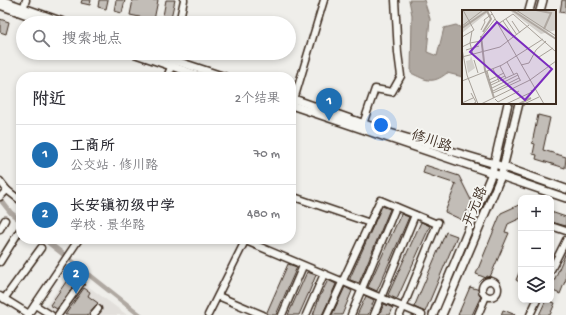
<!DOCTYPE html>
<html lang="zh">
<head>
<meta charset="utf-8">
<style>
  :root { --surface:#fff; --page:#f2f2f3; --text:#2b2b33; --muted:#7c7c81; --line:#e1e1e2; --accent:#1f6fb2 }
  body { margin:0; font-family:"Gochi Hand","LXGW WenKai TC",sans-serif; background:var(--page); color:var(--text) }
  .controls { position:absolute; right:12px; bottom:12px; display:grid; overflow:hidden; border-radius:8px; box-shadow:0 2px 6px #0003 }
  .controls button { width:36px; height:36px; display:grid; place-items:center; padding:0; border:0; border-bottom:1px solid var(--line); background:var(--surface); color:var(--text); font:20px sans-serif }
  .you { position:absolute; left:381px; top:125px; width:14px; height:14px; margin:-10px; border:3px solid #fff; border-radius:50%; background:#1a73e8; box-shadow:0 0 0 6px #1a73e833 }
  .badge { display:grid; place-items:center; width:26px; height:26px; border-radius:50%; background:var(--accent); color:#fff; font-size:13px; font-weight:700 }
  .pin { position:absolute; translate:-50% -33px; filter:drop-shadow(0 1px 2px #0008) }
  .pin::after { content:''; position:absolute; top:21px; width:14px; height:12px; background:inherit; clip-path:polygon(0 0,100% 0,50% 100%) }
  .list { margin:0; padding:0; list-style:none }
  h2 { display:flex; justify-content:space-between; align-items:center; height:52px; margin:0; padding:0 16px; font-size:17px }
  h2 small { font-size:13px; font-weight:400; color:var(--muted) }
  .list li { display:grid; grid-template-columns:26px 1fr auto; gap:12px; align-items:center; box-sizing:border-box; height:60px; padding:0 16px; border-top:1px solid var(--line) }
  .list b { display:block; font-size:15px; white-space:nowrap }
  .list p { margin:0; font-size:13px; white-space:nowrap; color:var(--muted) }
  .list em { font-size:13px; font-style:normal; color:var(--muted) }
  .icon { flex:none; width:22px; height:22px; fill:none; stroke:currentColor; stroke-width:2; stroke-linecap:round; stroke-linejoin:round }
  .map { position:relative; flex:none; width:566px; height:315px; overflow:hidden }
  .search { position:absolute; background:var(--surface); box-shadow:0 2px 6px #0003; left:16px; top:16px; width:280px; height:44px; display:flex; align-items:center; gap:10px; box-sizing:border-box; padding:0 14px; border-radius:22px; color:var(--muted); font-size:15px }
  .panel { position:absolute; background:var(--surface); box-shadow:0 2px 6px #0003; left:16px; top:72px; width:280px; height:172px; border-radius:16px }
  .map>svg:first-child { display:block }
</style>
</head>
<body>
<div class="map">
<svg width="566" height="315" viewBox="0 0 566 315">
  <rect width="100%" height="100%" fill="#efeeea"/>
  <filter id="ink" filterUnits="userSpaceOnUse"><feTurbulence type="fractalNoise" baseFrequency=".025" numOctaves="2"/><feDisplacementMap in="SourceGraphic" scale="8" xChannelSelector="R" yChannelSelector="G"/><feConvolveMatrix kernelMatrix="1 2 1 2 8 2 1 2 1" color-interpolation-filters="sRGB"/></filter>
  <g filter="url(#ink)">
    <polygon fill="#e2dfdb" points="70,273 127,315 39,315"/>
    <path fill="#afa8a1" stroke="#81766d" d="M 409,0 L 424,0 L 430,19 L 427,52 L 437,56 L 444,28 L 456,25 L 463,29 L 463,77 L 447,73 C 432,85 426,80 411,73 L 412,15 Z"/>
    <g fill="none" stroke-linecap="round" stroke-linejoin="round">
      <g stroke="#afa8a1" stroke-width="5">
        <polyline points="0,199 11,213 21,221"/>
        <polyline points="44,239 140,315"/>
      </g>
    </g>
    <g fill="#c2bdb7" stroke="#3b2a1e">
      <polygon points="82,0 91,0 90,5 81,3"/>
      <polygon points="99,0 108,0 106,9 98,7"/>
      <polygon points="116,0 125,0 122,13 114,11"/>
      <polygon points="133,0 158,0 154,20 130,15"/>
      <polygon points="166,0 175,0 170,22 162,21"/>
      <polygon points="562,0 566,0 566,13 560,12"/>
      <polygon points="0,19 9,22 6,34 0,32"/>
      <polygon points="538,115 550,118 543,150 566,157 565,168 536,159 537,155 533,154 535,144 532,143"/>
      <polygon points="425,165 459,176 472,202 462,220 445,212 456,184 423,173"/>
      <polygon points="521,204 521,218 508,224 505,232 509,233 490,277 487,276 486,278 476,274 501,213"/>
      <polygon points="382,206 390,209 359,283 350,280 350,278"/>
      <polygon points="551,212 566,217 566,226 551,222"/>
      <polygon points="401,214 409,217 377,291 368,287"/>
      <polygon points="421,222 430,226 397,299 388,295"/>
      <polygon points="446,232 457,236 425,312 414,307"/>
      <polygon points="566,252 566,279 560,294 551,290 551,288"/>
      <polygon points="288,264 297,267 276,315 271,315 267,314 267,312"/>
      <polygon points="521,268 521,283 516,280"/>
      <polygon points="307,272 316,275 310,290 299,315 288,315"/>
      <polygon points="68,279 75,284 57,309 50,305"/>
      <polygon points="328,280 336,284 330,298 322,315 313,315 319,298"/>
      <polygon points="345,287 352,291 342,315 332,315"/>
      <polygon points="470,287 480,290 479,292 482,294 472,315 458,315"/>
      <polygon points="84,288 90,292 88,296 98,303 87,315 65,315"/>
      <polygon points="366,296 374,300 368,315 357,315"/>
      <polygon points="546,300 555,303 550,315 539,315"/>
      <polygon points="384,304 393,308 390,315 379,315"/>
      <polygon points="503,310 516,315 501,315"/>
    </g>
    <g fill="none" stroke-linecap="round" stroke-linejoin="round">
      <g stroke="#3b2a1e" stroke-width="9">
        <g id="minor">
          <polyline points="22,12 26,0"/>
          <polyline points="179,23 184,0"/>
          <polyline points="167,77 171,67 173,53"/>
          <polyline points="293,103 324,0"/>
          <polyline points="362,127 375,89 392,92 401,76 398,53 395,0"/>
          <polyline points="0,181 7,190 0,197"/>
          <polyline points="7,190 21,201"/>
          <polyline points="291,196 370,223"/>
          <polyline points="551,226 566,231"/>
          <polyline points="0,229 5,220"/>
          <polyline points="246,241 422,315"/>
          <polyline points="0,262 20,230"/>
          <polyline points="551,270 566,240"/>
          <circle cx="490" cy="289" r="8"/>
          <polyline points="0,296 29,314"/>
          <polyline points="218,296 263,315"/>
          <polyline points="4,299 41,248"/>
          <polyline points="35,305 51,315"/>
          <polyline points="28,315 79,239"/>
          <polyline points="58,315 81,283"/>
          <polyline points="93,315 98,309"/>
          <polyline points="208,315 246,239"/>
          <polyline points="282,315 303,266"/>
          <polyline points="306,315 324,274"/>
          <polyline points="327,315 380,200 437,224"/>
          <polyline points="351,315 396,207"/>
          <polyline points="374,315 415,215"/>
          <polyline points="400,315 438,222"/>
          <polyline points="478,315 486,296"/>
          <polyline points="530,315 537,300"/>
        </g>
      </g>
      <g stroke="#3b2a1e" stroke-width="10">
        <g id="major">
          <polyline points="1,0 66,23"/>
          <polyline points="0,5 49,23"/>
          <polyline points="529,11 532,0"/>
          <polyline points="540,11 543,0"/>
          <polyline points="133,53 203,77"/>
          <polyline points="152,53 225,77"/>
          <polyline points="291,98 390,133 495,164 566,189"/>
          <polyline points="291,105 566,198"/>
          <polyline points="433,315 492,173 508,103"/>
          <polyline points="442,315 501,176 519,103"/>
        </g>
      </g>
      <use href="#minor" stroke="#f6f6f2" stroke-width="6"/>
      <use href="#major" stroke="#f6f6f2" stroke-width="7"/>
    </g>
  </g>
  <g text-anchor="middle" stroke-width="3.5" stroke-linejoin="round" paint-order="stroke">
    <g font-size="14" fill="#3b2a1e" stroke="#f6f6f2">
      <text transform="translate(432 140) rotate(18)" y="5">修川路</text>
      <text transform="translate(474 206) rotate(-67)" y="5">开元路</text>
    </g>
  </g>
  <g transform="translate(462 10)">
    <rect width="94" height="94" fill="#efeeea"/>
    <path d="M 0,0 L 29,0 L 0,23 ZM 47,0 L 94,0 L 94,20 L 79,24 ZM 9,46 L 13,58 L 6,63 L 4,51 L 8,50 Z" fill="#d4d1cc"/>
    <path fill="none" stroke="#afa8a1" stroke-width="2" d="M 50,0 L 94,29M 74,0 L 89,3 L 82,19M 0,18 L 25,1M 21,22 L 29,9 L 25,1M 19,26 L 23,60 L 32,88M 57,94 L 69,88"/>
    <path fill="none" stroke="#a7a098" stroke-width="1" d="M 28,0 L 82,94M 54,0 L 94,26M 44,9 L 55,25M 41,11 L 52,27M 50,11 L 58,23M 36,14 L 51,4 L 93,41M 0,16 L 21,0M 19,20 L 23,12 L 22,10 L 30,4M 0,27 L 12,20 L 1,0M 0,37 L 8,33 L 10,21M 0,39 L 5,65 L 16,94M 4,40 L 17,36M 21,42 L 19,27 L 33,9M 11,45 L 8,33 L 19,31M 73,45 L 77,47 L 91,38M 0,47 L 38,37 L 67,15M 12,50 L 16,63M 45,52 L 52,65M 59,55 L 67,53 L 74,40 L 84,31M 38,56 L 44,68M 31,59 L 37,71M 25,61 L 31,83 L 59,70M 27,70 L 42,63M 0,71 L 40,55 L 81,29M 28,73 L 43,66M 29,75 L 55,63 L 58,70M 30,78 L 56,65M 31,81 L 57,68M 9,83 L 14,92 L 11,94M 33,89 L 36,92 L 57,81M 0,93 L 11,88M 19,94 L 68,70 L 94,51M 44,94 L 70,82 L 69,80M 62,94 L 77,87"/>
    <path fill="#7b2cbf" fill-opacity="0.15" stroke="#7b2cbf" stroke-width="2" d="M 35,12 L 90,59 L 63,90 L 8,42 Z"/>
    <rect width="94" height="94" fill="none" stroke="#3b2a1e" stroke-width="2"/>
  </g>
</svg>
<div class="controls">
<button>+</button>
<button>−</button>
<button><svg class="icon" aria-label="layers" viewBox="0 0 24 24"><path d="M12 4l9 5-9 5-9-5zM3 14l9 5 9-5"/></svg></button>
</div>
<div class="you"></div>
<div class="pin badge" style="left:329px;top:121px">1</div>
<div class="pin badge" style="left:76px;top:294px">2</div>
<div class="search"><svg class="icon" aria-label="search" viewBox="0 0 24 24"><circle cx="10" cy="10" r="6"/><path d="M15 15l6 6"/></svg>搜索地点</div>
<section class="panel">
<h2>附近<small>2个结果</small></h2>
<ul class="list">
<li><span class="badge">1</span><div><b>工商所</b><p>公交站 · 修川路</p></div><em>70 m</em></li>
<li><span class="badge">2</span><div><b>长安镇初级中学</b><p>学校 · 景华路</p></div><em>480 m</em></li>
</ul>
</section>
</div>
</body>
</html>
